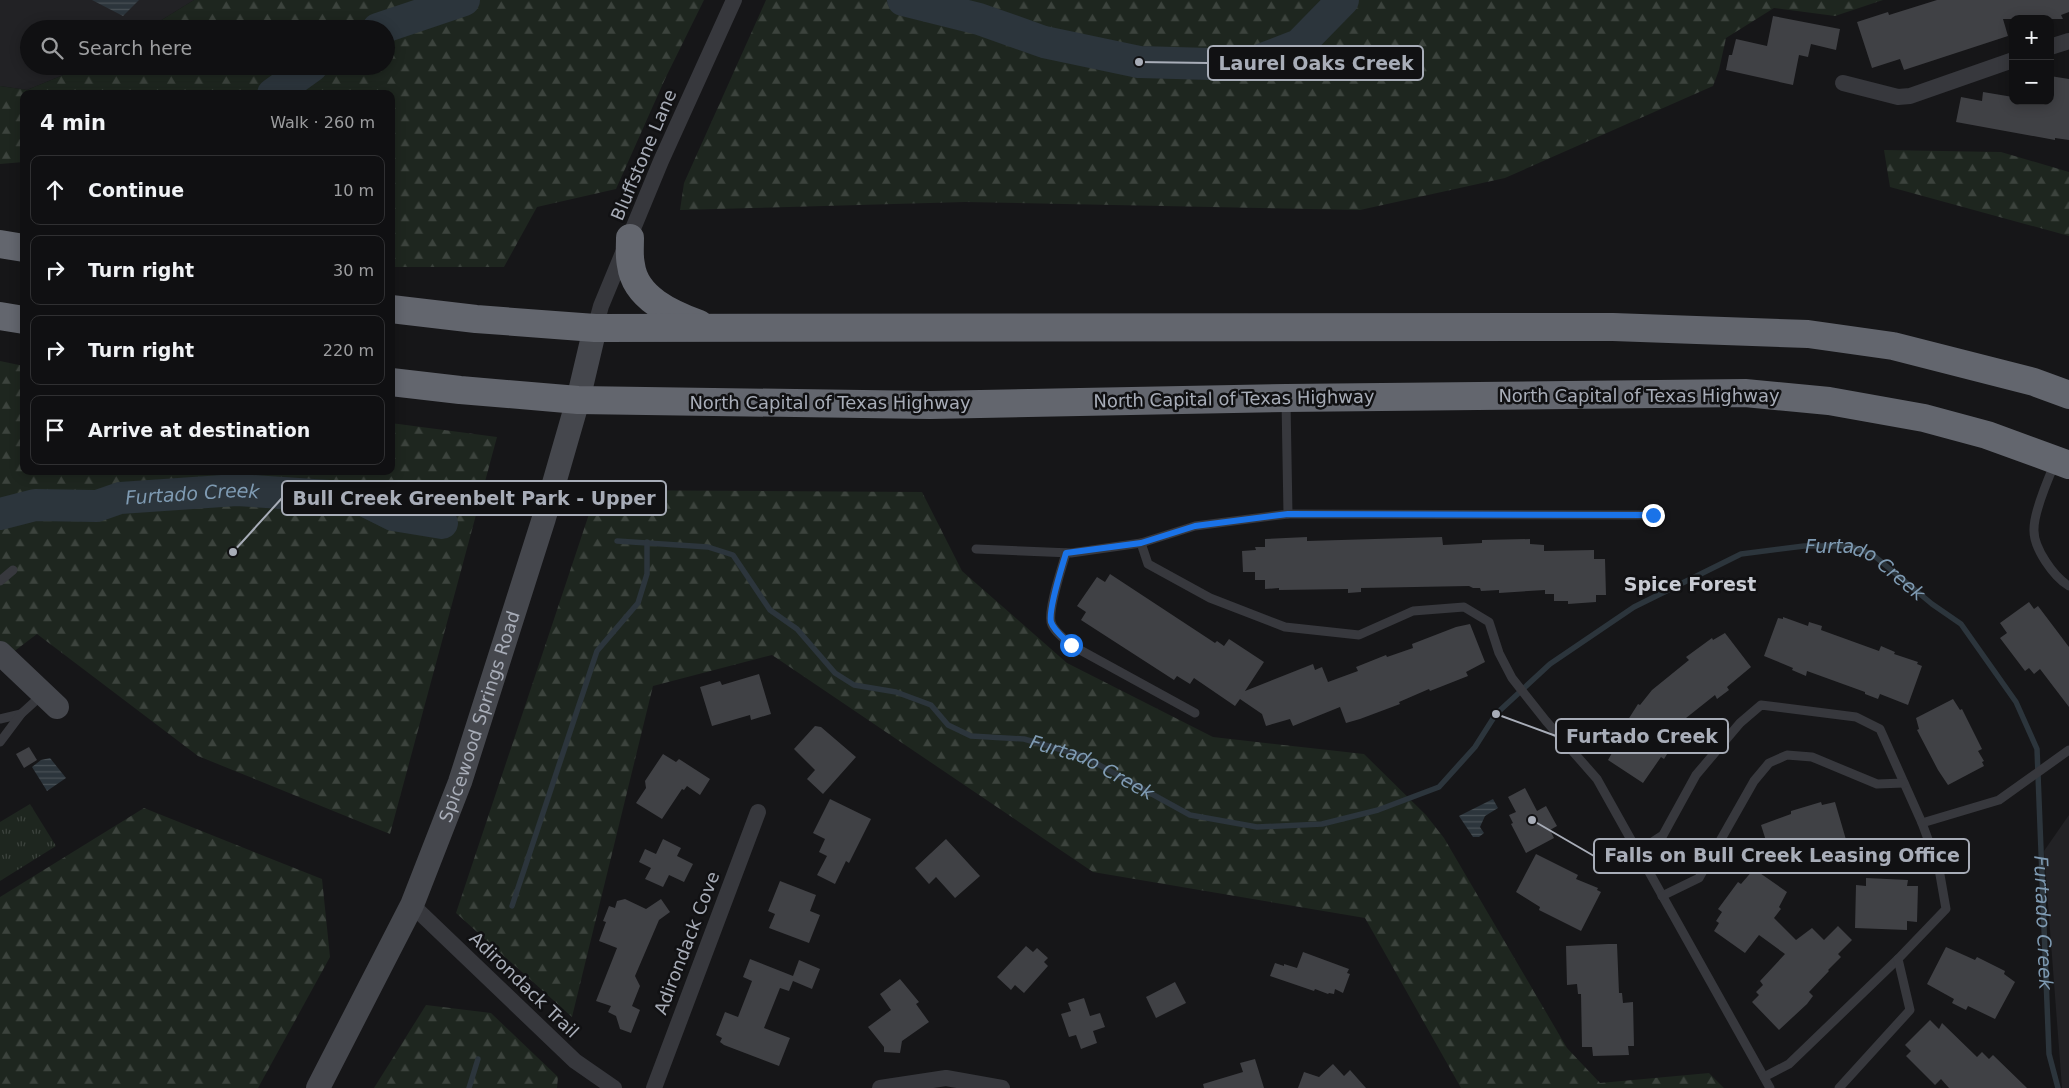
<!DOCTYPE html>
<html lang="en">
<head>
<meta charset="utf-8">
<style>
  :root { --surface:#101012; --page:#19191b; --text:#f1f3f6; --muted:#9c9d9f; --line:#303032 }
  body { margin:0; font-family:"DejaVu Sans",sans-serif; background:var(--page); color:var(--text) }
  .controls { position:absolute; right:15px; top:15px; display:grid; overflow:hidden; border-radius:10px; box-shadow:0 2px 12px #0003 }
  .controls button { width:45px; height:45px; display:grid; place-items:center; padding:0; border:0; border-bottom:1px solid var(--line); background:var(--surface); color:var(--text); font:25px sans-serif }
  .stop { position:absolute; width:15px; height:15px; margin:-11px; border:4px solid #1a73e8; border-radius:50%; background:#fff }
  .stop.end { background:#1a73e8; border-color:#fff; box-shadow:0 1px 5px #0008 }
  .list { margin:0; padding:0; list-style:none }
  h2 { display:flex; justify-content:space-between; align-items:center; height:65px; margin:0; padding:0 20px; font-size:21px }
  h2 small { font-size:16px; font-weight:400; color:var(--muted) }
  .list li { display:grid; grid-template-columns:32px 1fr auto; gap:15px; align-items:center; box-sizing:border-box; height:70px; margin:0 10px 10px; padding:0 10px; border:1px solid var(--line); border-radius:10px }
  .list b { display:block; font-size:19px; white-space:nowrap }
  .list em { font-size:16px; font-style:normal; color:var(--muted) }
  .icon { flex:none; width:28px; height:28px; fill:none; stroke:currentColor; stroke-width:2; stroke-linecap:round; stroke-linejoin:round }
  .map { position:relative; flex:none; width:2069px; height:1088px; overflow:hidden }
  .search { position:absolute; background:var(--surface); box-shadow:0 2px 12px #0003; left:20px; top:20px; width:375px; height:55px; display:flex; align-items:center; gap:12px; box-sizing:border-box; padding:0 18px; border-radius:28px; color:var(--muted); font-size:19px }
  .panel { position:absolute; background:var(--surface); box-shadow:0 2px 12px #0003; left:20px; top:90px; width:375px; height:385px; border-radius:10px }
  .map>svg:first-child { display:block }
</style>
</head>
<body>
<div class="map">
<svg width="2069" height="1088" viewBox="0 0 2069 1088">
  <defs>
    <pattern id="grass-tufts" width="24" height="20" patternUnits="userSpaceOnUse" patternTransform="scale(1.25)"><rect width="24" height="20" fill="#1e261f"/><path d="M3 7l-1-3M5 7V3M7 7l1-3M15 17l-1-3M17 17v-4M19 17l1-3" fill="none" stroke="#3c433d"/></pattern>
    <pattern id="forest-firs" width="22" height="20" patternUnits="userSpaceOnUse" patternTransform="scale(1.25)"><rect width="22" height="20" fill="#1e261f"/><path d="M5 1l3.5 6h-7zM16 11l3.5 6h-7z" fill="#3c433d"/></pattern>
    <pattern id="water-rules" width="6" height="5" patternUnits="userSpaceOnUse" patternTransform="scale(1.25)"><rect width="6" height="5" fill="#2c353c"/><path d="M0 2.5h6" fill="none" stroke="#485056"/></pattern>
  </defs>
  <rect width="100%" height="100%" fill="#161618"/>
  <g fill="#222225">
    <polygon points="0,0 194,0 147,29 29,29 29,66 85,66 27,90 0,86"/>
    <polygon points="2069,815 2069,1088 2062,1088 2044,851"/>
  </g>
  <polygon fill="url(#grass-tufts)" points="30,804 56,846 0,881 0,822"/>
  <g fill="url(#forest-firs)">
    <polygon points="194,0 704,0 665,79 616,189 537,207 504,267 391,267 391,94 24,94 24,162 0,164 0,86 27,90 85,66 386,66 386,29 147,29"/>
    <polygon points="766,0 1883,0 1835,16 1774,8 1726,38 1719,70 1713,86 1505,178 1360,210 965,202 680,210 684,183"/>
    <polygon points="1884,150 2001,152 2069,172 2069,236 1890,187"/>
    <polygon points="0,361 24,366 24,471 391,471 391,423 497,437 390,834 198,756 37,634 0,662"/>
    <polygon points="597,490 922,492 962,571 1067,663 1213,737 1364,754 1426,815 1444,838 1567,1048 1600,1083 1709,1073 1724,1088 1461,1088 1365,918 1093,872 772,655 653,686 572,1017 456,913"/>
    <polygon points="144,808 322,879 330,957 258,1088 0,1088 0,897"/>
    <polygon points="426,1005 491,1013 558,1077 557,1088 374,1088"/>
  </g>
  <g fill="url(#water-rules)">
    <polygon points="92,0 139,0 123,16"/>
    <polygon points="50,758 66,778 47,791 32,767 41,760"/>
    <polygon points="1493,799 1498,808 1485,816 1480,827 1484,833 1479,837 1473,837 1459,816"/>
  </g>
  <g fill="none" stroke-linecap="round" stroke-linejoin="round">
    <g stroke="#2c353c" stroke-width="5.5">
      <path id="s1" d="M 617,541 L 708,547 L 733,555 L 770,610 L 797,629 L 835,673 L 854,685 L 896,692 L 931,705 L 948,725 L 971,736 L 1024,739 L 1083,756 L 1190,815 L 1257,827 L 1322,824 L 1378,810 L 1439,787 L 1475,747 L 1496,714 L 1550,664 L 1634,607 L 1741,554 L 1804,546 L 1850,546 L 1872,554 L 1932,604 L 1961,624 L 2016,702 L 2037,749 L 2049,1054 L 2058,1088"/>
      <polyline points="512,906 597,651 638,603 647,574 647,542"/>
      <polyline points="469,1088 478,1059"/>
    </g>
    <g stroke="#2c353c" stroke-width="32">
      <polyline points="903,0 979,19 1044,42 1139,62 1247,65 1299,45 1343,0"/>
      <polyline points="378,29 464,0"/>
      <polyline points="273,94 312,66"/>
      <path id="s2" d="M 0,514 L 35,505 L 97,506 L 120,498 L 237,490 L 359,498 L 393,515 L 442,523"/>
    </g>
  </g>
  <g fill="#404145">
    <polygon points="1937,0 2069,0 2069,12 2061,15 2063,19 2003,19 2008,36 1904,70 1900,59 1872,68 1857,22 1888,12 1889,15"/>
    <polygon points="1773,16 1840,29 1836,50 1811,44 1808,57 1799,55 1793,85 1726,70 1729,55 1732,55 1736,39 1767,46"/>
    <polygon points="2050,76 2069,79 2069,140 2055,138 2055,140 1956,122 1961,97 1982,101 1983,92 2013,97 2013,101 2050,101"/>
    <polygon points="1307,537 1307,541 1442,537 1443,545 1482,543 1482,540 1530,539 1530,544 1544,545 1544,551 1594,550 1594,559 1605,559 1606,595 1596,595 1596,602 1568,604 1568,601 1554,601 1554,594 1545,594 1545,590 1499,593 1499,590 1481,591 1480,588 1473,588 1469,586 1361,588 1361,592 1348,593 1348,589 1279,590 1279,588 1265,589 1265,580 1255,580 1255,572 1243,572 1242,551 1256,550 1255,547 1265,547 1265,539"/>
    <polygon points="1110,574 1215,643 1217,641 1224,646 1229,639 1264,662 1245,691 1313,664 1315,670 1322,667 1328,682 1358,671 1356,667 1386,655 1387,657 1413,648 1412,644 1456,627 1470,624 1485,662 1466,672 1468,676 1430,691 1429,689 1399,702 1400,704 1360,719 1346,723 1340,707 1293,726 1290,719 1266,726 1262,714 1240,699 1235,706 1194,678 1190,684 1177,676 1174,680 1081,620 1086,612 1077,606 1097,577 1105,582"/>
    <polygon points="2029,602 2034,609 2038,606 2069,647 2069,707 2040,669 2034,674 2029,668 2025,671 2000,638 2007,633 2000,623"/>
    <polygon points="1783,617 1808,626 1809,622 1822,626 1821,630 1879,651 1881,646 1895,652 1894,654 1918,662 1917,664 1922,666 1908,705 1880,694 1878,699 1865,694 1865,692 1807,671 1806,676 1792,670 1793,668 1764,656 1778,618 1783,619"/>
    <polygon points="1725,633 1751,667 1727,687 1729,690 1717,699 1715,695 1686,718 1669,744 1672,746 1664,759 1661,757 1643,783 1608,760 1624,732 1621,731 1638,704 1640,705 1652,690 1689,660 1686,657 1712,638 1713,640"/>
    <polygon points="759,674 771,714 751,720 750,715 712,726 700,687 720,681 722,685"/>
    <polygon points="1953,699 1960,710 1962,709 1982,749 1978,751 1984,761 1982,762 1984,766 1948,785 1938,770 1917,730 1919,729 1916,718"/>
    <polygon points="815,726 821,727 856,757 823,794 807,779 815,770 794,749"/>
    <polygon points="29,747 37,760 24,768 16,754"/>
    <polygon points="663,754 676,762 679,759 710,779 700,795 687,786 684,790 682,789 662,819 636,803 646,788 645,781"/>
    <polygon points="1525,788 1537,811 1546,806 1557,826 1550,830 1554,838 1526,853 1511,824 1513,823 1509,815 1516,812 1508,797"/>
    <polygon points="830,799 871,819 849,863 846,861 835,884 817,875 827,856 819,852 825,839 813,833"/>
    <polygon points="1821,802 1822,805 1835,802 1847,843 1818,853 1819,857 1805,861 1803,857 1774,866 1761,825 1791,814 1791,811"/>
    <polygon points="663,839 681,848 677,856 693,864 684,882 669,875 663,887 645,879 651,868 639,862 645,849 656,854"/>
    <polygon points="946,839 980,876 955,898 936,877 929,884 915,868"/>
    <polygon points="1536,854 1578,875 1576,879 1598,888 1597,890 1601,892 1581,931 1539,910 1540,907 1516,892"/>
    <polygon points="1754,869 1787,892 1779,907 1781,909 1774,918 1796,940 1812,928 1824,940 1838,926 1852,940 1838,954 1841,957 1828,970 1829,971 1809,992 1813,996 1807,1004 1779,1030 1752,1002 1759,995 1756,992 1763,985 1760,981 1785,954 1759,935 1745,953 1714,931 1719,923 1716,921 1722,912 1718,909 1738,882 1741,884"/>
    <polygon points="1866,878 1908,880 1907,886 1918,886 1917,922 1907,921 1907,930 1855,928 1856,885 1866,886"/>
    <polygon points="780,881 816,895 810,911 820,915 809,943 769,928 775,914 768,911"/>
    <polygon points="625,899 646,909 661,899 670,912 659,920 635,976 640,986 632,1006 640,1010 631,1033 620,1029 616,1016 608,1012 611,1006 596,1001 617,948 599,941 606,922 603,921 609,906 615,908 617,901"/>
    <polygon points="1608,944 1617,944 1619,993 1622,993 1623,1003 1633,1002 1634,1046 1628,1046 1629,1055 1593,1056 1592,1047 1582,1047 1581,994 1578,994 1577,984 1567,985 1566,946"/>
    <polygon points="1026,946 1033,952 1037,948 1048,958 1044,962 1048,966 1024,993 1015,985 1011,990 997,977"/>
    <polygon points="1946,947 1975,960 1977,957 2005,971 2004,974 2015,982 1995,1019 1968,1006 1966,1010 1952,1003 1954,999 1927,984"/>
    <polygon points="1303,952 1349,969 1347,973 1350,974 1343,993 1335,989 1334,994 1329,993 1328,994 1315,989 1314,991 1270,976 1275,963 1284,966 1284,964 1297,968"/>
    <polygon points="750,959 793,976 799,960 820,969 812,989 793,981 789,991 780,988 764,1028 790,1038 779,1066 724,1045 720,1042 722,1038 716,1035 725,1012 738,1017 752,981 743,977"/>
    <polygon points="900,979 919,1002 916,1004 929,1022 902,1041 900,1053 884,1052 884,1047 868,1027 891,1010 880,994"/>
    <polygon points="1175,982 1186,1003 1156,1018 1146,997"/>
    <polygon points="1084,998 1090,1016 1100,1013 1105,1027 1093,1031 1097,1043 1081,1049 1076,1035 1069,1037 1061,1014 1071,1011 1068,1003"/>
    <polygon points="1930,1020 1939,1029 1942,1023 1977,1057 1982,1052 1989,1059 1993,1055 2027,1088 1949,1088 1941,1079 1935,1085 1906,1056 1911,1051 1905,1045"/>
    <polygon points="1255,1059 1264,1088 1204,1088 1203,1084 1243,1072 1240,1063"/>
    <polygon points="1333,1064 1344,1076 1350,1070 1366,1088 1298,1088 1304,1072 1319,1077"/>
  </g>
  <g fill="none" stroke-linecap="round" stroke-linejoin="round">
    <g stroke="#37383d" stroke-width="9">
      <polyline points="1286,401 1288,514 1195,526 1141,543 1148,564 1210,598 1285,627 1359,635 1413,611 1464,607 1489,622 1499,653 1512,678 1546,721 1597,779 1770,1088"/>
      <path d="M 2055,463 C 2048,479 2034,512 2034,529 C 2033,548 2054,577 2069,586"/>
      <polyline points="1288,514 1653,515"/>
      <polyline points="976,549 1071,553 1141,543"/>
      <path d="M 1066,553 C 1062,568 1048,608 1051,622 C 1053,631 1065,639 1071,645 L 1195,713"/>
      <polyline points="0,581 13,570"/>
      <polyline points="0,719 21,714"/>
      <polyline points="0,742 21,714 43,694"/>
      <polyline points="1637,852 1663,835 1696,775 1740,723 1761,705 1856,717 1880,729 1922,823"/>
      <polyline points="1662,896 1699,878 1754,781 1769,763 1787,755 1812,757 1877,784 1904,783"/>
      <polyline points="1764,1077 1789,1064 1898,959"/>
      <polyline points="1839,1088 1910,1010 1898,959 1946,909 1939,869 1922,823 1999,800 2069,750"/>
    </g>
    <g stroke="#37383d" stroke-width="16">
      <polyline points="2050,47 2069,41"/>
      <polyline points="1843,83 1898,97 1910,96 2013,60"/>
      <polyline points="595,328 601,306 661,161 734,0"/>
      <polyline points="412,905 575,1061 614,1088"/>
      <polyline points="654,1088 758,812"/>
      <polyline points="880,1088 946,1078 1002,1088"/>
    </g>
    <g stroke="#45474d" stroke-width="24">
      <polyline points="0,653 57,707"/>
      <path id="s3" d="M 318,1088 L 412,905 L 460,782 L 544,518 L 578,400 L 595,328"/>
    </g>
    <g stroke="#63666e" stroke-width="28">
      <path d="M 630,238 C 630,247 629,257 631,265 C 635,298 672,314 699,324"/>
      <polyline points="0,244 24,248"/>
      <polyline points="391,309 476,319 595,328 1613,327 1808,334 1893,346 2034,382 2069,395"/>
      <polyline points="0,316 24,320"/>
      <polyline points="391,382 460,390 578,400 930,405 1286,398 1745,393 1829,401 1924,418 1987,435 2069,465"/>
    </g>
  </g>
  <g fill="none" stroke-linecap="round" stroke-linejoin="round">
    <path stroke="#1a73e8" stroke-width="6" d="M 1071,645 C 1065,639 1054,631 1051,622 C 1048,609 1062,567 1066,553 L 1141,543 L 1195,526 L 1288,514 L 1653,515"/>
  </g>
  <g text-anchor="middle" stroke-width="5" stroke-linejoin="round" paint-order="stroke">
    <g font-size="18" fill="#a8adb8" stroke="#111113">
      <text transform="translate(644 155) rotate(-67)" y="6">Bluffstone Lane</text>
      <text x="1639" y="402">North Capital of Texas Highway</text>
      <text transform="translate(1234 399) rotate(-1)" y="6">North Capital of Texas Highway</text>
      <text x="830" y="409">North Capital of Texas Highway</text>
      <text dy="6" stroke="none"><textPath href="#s3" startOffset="406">Spicewood Springs Road</textPath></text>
      <text transform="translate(687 943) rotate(-69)" y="6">Adirondack Cove</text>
      <text transform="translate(524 985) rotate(44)" y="6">Adirondack Trail</text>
    </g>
    <g font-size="19" font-style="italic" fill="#7f9bb3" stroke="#111113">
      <text dy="7" stroke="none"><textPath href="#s2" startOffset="195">Furtado Creek</textPath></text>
      <text dy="7" stroke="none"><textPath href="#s1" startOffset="1441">Furtado Creek</textPath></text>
      <text dy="7" stroke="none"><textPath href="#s1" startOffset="556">Furtado Creek</textPath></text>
      <text dy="7" stroke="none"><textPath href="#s1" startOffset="1876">Furtado Creek</textPath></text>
    </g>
    <g font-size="19" font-weight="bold" fill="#c9ccd4" stroke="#111113">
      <text x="1690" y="591">Spice Forest</text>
    </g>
  </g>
  <path fill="none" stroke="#a8adb8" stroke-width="2" d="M1139 62L1208 63M233 552L282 498M1496 714L1556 736M1532 820L1594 856"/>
  <g fill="#a8adb8" stroke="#111113" stroke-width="2">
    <circle cx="1139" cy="62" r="5"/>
    <circle cx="233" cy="552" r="5"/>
    <circle cx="1496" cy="714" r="5"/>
    <circle cx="1532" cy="820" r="5"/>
  </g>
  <g fill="#111113" stroke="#a8adb8" stroke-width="2">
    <rect x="1208" y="46" width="215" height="34" rx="5"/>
    <rect x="282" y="481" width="384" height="34" rx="5"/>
    <rect x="1556" y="719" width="172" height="34" rx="5"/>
    <rect x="1594" y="839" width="375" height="34" rx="5"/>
  </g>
  <g font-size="19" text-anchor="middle" font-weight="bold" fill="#a8adb8">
    <text x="1316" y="70">Laurel Oaks Creek</text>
    <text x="474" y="505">Bull Creek Greenbelt Park - Upper</text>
    <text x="1642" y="743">Furtado Creek</text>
    <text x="1782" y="862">Falls on Bull Creek Leasing Office</text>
  </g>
</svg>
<div class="controls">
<button>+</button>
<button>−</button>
</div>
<div class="stop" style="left:1071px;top:645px"></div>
<div class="stop end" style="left:1653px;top:515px"></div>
<div class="search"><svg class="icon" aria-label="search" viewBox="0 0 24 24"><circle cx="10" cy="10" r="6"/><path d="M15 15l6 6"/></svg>Search here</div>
<section class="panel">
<h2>4 min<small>Walk · 260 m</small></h2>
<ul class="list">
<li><svg class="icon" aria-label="ahead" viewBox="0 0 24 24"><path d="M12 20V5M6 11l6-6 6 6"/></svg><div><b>Continue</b></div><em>10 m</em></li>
<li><svg class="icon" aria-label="right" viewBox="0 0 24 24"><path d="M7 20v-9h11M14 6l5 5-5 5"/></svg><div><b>Turn right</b></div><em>30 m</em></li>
<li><svg class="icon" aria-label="right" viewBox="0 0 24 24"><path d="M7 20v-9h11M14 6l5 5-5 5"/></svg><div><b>Turn right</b></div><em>220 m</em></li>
<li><svg class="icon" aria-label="arrive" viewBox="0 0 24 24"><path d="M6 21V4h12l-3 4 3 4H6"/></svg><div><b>Arrive at destination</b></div></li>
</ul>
</section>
</div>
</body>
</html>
